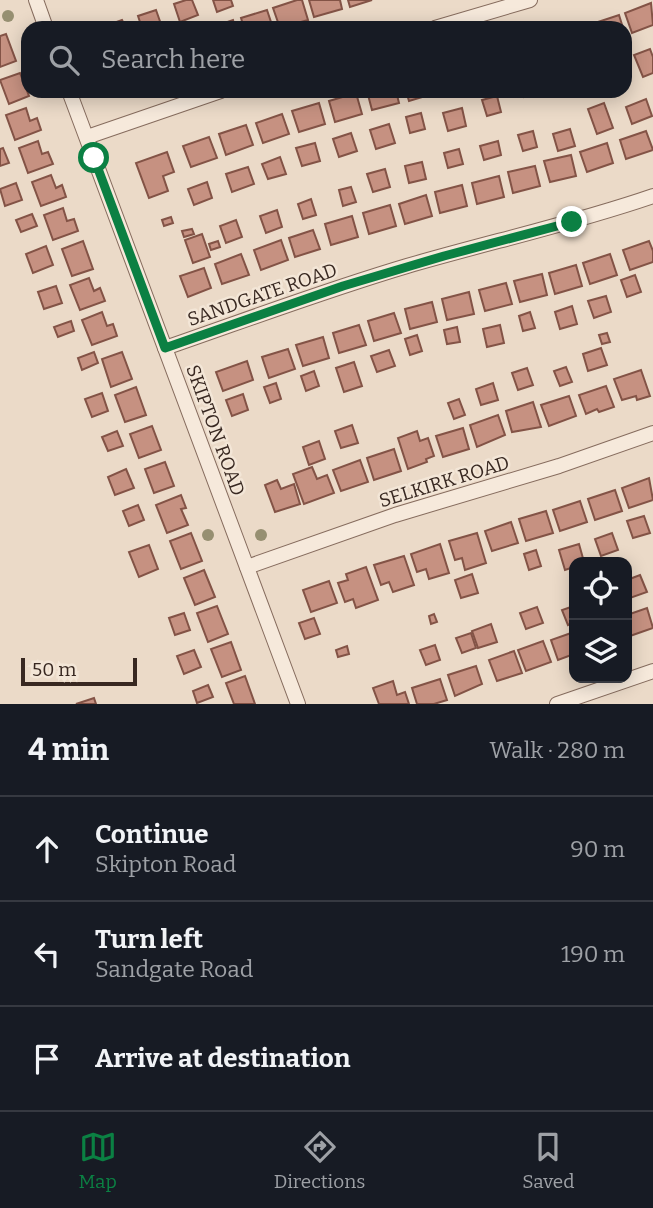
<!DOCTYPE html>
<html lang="en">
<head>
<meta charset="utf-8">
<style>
  :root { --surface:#171b24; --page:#242831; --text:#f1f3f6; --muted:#9ea1a6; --line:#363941; --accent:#0b8043 }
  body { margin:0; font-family:Bitter,serif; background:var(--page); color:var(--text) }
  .controls { position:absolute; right:21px; bottom:21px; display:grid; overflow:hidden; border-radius:14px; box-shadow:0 4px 18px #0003 }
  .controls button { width:63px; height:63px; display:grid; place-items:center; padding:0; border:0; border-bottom:2px solid var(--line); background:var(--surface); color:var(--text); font:35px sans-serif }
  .scale { position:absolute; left:21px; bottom:18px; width:116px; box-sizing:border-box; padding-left:7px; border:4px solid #382821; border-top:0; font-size:19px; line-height:24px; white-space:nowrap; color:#382821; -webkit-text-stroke:5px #f3e6d7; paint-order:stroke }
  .stop { position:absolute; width:21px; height:21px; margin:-16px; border:5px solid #0b8043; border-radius:50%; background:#fff }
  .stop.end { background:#0b8043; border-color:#fff; box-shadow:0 2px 7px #0008 }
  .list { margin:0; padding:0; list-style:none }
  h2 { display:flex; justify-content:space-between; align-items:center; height:91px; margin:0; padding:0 28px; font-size:30px }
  h2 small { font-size:23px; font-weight:400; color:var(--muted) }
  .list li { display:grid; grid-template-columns:46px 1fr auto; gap:21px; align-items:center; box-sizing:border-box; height:105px; padding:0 28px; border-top:2px solid var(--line) }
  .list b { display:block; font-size:26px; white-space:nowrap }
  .list p { margin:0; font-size:23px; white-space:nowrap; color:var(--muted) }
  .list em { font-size:23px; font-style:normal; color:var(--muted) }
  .icon { flex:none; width:38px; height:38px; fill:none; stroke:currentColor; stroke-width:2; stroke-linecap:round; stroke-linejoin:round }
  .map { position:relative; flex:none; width:653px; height:704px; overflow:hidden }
  .search { position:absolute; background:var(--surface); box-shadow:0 4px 18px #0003; left:21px; right:21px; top:21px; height:77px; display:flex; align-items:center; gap:18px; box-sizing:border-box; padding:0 24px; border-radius:21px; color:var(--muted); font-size:26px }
  .sheet { height:406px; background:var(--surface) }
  nav { display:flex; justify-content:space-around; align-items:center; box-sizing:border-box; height:98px; border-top:2px solid var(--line); background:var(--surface); font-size:19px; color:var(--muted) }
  nav a { display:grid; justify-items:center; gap:4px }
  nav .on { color:var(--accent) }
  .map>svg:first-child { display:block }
</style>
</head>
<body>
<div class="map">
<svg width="653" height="704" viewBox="0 0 653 704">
  <rect width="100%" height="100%" fill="#ebdac8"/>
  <g fill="#c69181" stroke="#835346" stroke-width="2">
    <polygon points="186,0 192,0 198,15 180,22 174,4"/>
    <polygon points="213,0 231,0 233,6 217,12"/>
    <polygon points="297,0 302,0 308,20 280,28 273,8"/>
    <polygon points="309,0 340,0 342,9 314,17"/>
    <polygon points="348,0 372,0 350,7"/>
    <polygon points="651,3 653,25 632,33 625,13"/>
    <polygon points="156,10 162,27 142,28 138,16"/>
    <polygon points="267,10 273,28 244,28 241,18"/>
    <polygon points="619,15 623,28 593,28 592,24"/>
    <polygon points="122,20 125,26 115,28 114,23"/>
    <polygon points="233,20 235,28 210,28"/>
    <polygon points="6,34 16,61 0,67 0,36"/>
    <polygon points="650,49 653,57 653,73 643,77 634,55"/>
    <polygon points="20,73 29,96 9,104 0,80"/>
    <polygon points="367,91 396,91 399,103 372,110"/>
    <polygon points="406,91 435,91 436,93 409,101"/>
    <polygon points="523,91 537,91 538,92 524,97"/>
    <polygon points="356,93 362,114 335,122 329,101"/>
    <polygon points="497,96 501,112 487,116 482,100"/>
    <polygon points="646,99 652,116 632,124 626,107"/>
    <polygon points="319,103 325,124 299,132 292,111"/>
    <polygon points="604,103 613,128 597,134 588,109"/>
    <polygon points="26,108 30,121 37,118 41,130 15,140 6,115"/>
    <polygon points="462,108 466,126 448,131 443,113"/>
    <polygon points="421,113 425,129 410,133 406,117"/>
    <polygon points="282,114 289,134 263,143 256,123"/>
    <polygon points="389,124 395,143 376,149 370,130"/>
    <polygon points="246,125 253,145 226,155 219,134"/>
    <polygon points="570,129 575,146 558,151 553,134"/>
    <polygon points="533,131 537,147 523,151 518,135"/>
    <polygon points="646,131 653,150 626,159 620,140"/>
    <polygon points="351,133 357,151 339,157 333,139"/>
    <polygon points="209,137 217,158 191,167 183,146"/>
    <polygon points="38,141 42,154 48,152 53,164 28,173 19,148"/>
    <polygon points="498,141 501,155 484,160 480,146"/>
    <polygon points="315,143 320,161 302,166 296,148"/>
    <polygon points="607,143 613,163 587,172 580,152"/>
    <polygon points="3,148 9,163 0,166 0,149"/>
    <polygon points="459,149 463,164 448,168 444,153"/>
    <polygon points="167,152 174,172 163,176 168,191 149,198 136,163"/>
    <polygon points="571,155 576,176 550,182 544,161"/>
    <polygon points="280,157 286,174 268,179 262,164"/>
    <polygon points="422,162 426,179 409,183 405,166"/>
    <polygon points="535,166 540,186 513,193 508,172"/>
    <polygon points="248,167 254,184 232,192 226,174"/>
    <polygon points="385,169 390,187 373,192 367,174"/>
    <polygon points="51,175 56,188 62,185 66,197 41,206 32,182"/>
    <polygon points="499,176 504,197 477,204 472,183"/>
    <polygon points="207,182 212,198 194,205 188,189"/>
    <polygon points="16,183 22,200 5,206 0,189"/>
    <polygon points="462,185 467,206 440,213 435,192"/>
    <polygon points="351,187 356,202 343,206 339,190"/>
    <polygon points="426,195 432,216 405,224 399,204"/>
    <polygon points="311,199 316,215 303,219 298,204"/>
    <polygon points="390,205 396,226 369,234 363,213"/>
    <polygon points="63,208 67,221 74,219 78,231 53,240 44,215"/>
    <polygon points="277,210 282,227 266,233 260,216"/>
    <polygon points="32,214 37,226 21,232 16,220"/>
    <polygon points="352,216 358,237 331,245 325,224"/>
    <polygon points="171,217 173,223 164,226 162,220"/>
    <polygon points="236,220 242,237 226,243 220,226"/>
    <polygon points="192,229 194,234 184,237 182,231"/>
    <polygon points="313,230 320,249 295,257 289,238"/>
    <polygon points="202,234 210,257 193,263 185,240"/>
    <polygon points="281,240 288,260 261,270 254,250"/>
    <polygon points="83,241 93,269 72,276 62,249"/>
    <polygon points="218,241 220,247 211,250 209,244"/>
    <polygon points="649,241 653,251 653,262 630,270 623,250"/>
    <polygon points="46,246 53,265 33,273 26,254"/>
    <polygon points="241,254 249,275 222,284 215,264"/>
    <polygon points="610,254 617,275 590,284 583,263"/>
    <polygon points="576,265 582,286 555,294 549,273"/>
    <polygon points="204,268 211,288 188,297 180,276"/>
    <polygon points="542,274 547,295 520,302 514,281"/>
    <polygon points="635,275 641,292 627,297 621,280"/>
    <polygon points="89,278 94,291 100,288 105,301 80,310 70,285"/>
    <polygon points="506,283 512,304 485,311 479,290"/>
    <polygon points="56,286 62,303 44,309 38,292"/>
    <polygon points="469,292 474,314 447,320 442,299"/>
    <polygon points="606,296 611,312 594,318 588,301"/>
    <polygon points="432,302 437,322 410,329 405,309"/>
    <polygon points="572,306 577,324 560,329 555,312"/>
    <polygon points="102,312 107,326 113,324 117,336 92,345 82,320"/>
    <polygon points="530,312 535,328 523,331 519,316"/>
    <polygon points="394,313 401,333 374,341 368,321"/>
    <polygon points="71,321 74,331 58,337 54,327"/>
    <polygon points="359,325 366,345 339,353 333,333"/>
    <polygon points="500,325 504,343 487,347 483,329"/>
    <polygon points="457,327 460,342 447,344 444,330"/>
    <polygon points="607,333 610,342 602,344 599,335"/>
    <polygon points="417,335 422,351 410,355 405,339"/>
    <polygon points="323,337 329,358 303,366 296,345"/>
    <polygon points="601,348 607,365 588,371 583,354"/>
    <polygon points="288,349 295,369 269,378 262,357"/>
    <polygon points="389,350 395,366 377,372 371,356"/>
    <polygon points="94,352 98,363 82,370 78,358"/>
    <polygon points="122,352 132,379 111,387 102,359"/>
    <polygon points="247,361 253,380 223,391 216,372"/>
    <polygon points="354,362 362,386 344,392 336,368"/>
    <polygon points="566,367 572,382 560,386 554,371"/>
    <polygon points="527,368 533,385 518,390 512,373"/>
    <polygon points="641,370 650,396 637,400 636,396 622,400 614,379"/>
    <polygon points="314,371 319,386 306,391 301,376"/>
    <polygon points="276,383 281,399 270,403 264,387"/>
    <polygon points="493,383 498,400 481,405 476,389"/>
    <polygon points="606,386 614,407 599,412 597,409 586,414 579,395"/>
    <polygon points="136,387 146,415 125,422 115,395"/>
    <polygon points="102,393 108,411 92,417 85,399"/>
    <polygon points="243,394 248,410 232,416 226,400"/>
    <polygon points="569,396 576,416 549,426 541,405"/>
    <polygon points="459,399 465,415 454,419 448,403"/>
    <polygon points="533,402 541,427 512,432 506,411"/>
    <polygon points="498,415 505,435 477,447 470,425"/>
    <polygon points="352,425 358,443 341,448 335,431"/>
    <polygon points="152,426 161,450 139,458 130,434"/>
    <polygon points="463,428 469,449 443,457 436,436"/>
    <polygon points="117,431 123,446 108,451 102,437"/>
    <polygon points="417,431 420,441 428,438 434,456 426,459 427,462 408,469 398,438"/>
    <polygon points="319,441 325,459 309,465 303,447"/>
    <polygon points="394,449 401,471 374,480 367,458"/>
    <polygon points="360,460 368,482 341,491 333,470"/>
    <polygon points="165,462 174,486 154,493 145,469"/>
    <polygon points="312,467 317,479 327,475 334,493 304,504 293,474"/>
    <polygon points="126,469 134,488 115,495 108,477"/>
    <polygon points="649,478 653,500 629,508 622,488"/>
    <polygon points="277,480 281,489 294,484 300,504 275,512 265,485"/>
    <polygon points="615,490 622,511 595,520 588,499"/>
    <polygon points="181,495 186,508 181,509 188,525 167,533 156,505"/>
    <polygon points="580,501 587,522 560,531 553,510"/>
    <polygon points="138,505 144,520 129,526 123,511"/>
    <polygon points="546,511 553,533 526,541 519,519"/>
    <polygon points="644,516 650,533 633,538 627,521"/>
    <polygon points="511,522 518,543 492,551 485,531"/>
    <polygon points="191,533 202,561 181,569 170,541"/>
    <polygon points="477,533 486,563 465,570 462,558 455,560 449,541"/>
    <polygon points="612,533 618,550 601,556 595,539"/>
    <polygon points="440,544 449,573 429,579 426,569 417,572 411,554"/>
    <polygon points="579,544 584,562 574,562 574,567 565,570 559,550"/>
    <polygon points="149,545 158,569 139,577 129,552"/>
    <polygon points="536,550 541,566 529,570 524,554"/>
    <polygon points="404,556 414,585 393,592 389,582 381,585 374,565"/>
    <polygon points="366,567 378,600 356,608 353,599 345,602 338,583 348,580 346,574"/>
    <polygon points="204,570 215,597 195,605 184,578"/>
    <polygon points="472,574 478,593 461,598 455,580"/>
    <polygon points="640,575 647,592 630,598 627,580"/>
    <polygon points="329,581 337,603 311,612 303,590"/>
    <polygon points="217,606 228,634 208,642 197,613"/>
    <polygon points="574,606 574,622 568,625 562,610"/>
    <polygon points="537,607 543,623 526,629 520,613"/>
    <polygon points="647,608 653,628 627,637 627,615"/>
    <polygon points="184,613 190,630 175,635 169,618"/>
    <polygon points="434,614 437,622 431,624 429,616"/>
    <polygon points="314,618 320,634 305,639 299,623"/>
    <polygon points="491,624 497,642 478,648 472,631"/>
    <polygon points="574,632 574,654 558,660 551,640"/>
    <polygon points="471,633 476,648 462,653 456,638"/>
    <polygon points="543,641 551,662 526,671 518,650"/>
    <polygon points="231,642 241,670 222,677 211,649"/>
    <polygon points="435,645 440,660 426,665 420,650"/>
    <polygon points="347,646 349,654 338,657 336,650"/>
    <polygon points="194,650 201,667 184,674 177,656"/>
    <polygon points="514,651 522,673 497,681 489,660"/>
    <polygon points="476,666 482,684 455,696 448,675"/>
    <polygon points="245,676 255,704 234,704 226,683"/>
    <polygon points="440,679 447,700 434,704 417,704 412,688"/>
    <polygon points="393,681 397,695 405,692 409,704 379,704 373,688"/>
    <polygon points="208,685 213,697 197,703 193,691"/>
    <polygon points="94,698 96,704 76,704"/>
  </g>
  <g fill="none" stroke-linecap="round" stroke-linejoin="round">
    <g stroke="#866c5e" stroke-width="16">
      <g id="minor">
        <polyline points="36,0 46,28"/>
        <polyline points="435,28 530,0"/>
        <polyline points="69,91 298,704"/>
        <polyline points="87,137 221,91"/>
        <path d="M 165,348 C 246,320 326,290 407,266 C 489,242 572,224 653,196"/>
        <polyline points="247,567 395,515 559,466 653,433"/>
        <polyline points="557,704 653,671"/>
      </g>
    </g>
    <use href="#minor" stroke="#f6e9db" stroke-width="14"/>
  </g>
  <g fill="#968f71">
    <circle cx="8" cy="16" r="6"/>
    <circle cx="208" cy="535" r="6"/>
    <circle cx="261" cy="535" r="6"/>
  </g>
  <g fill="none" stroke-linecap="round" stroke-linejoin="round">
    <polyline stroke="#0b8043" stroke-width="9" points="94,158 165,348 343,286 444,256 572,222"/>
  </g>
  <g text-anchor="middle" stroke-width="5" stroke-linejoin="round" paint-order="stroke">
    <g font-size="19" fill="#382821" stroke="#f3e6d7">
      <text transform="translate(262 294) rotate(-19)" y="7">SANDGATE ROAD</text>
      <text transform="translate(216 430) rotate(70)" y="7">SKIPTON ROAD</text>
      <text transform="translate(444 481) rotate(-17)" y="7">SELKIRK ROAD</text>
    </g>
  </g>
</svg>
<div class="controls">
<button><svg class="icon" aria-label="locate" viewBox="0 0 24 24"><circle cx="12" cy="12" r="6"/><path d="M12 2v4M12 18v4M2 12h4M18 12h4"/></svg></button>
<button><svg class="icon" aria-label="layers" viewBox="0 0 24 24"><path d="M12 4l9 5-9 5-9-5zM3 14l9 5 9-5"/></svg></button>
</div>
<div class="scale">50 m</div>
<div class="stop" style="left:94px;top:158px"></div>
<div class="stop end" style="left:572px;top:222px"></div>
<div class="search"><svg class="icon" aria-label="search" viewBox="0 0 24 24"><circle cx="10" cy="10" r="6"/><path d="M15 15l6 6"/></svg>Search here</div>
</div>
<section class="sheet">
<h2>4 min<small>Walk · 280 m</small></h2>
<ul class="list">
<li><svg class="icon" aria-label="ahead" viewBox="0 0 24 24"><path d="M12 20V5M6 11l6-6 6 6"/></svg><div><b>Continue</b><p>Skipton Road</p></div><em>90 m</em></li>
<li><svg class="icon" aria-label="left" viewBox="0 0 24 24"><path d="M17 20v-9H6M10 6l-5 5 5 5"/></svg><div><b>Turn left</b><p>Sandgate Road</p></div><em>190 m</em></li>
<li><svg class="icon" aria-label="arrive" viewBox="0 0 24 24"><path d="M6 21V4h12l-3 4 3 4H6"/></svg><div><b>Arrive at destination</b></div></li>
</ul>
</section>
<nav>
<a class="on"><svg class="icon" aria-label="map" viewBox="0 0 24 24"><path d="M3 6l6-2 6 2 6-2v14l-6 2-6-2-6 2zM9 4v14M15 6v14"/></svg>Map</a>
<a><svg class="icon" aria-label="directions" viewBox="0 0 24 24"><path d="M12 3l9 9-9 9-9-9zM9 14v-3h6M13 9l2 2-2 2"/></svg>Directions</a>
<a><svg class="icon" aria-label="saved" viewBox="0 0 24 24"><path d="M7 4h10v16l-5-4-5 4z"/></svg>Saved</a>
</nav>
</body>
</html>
